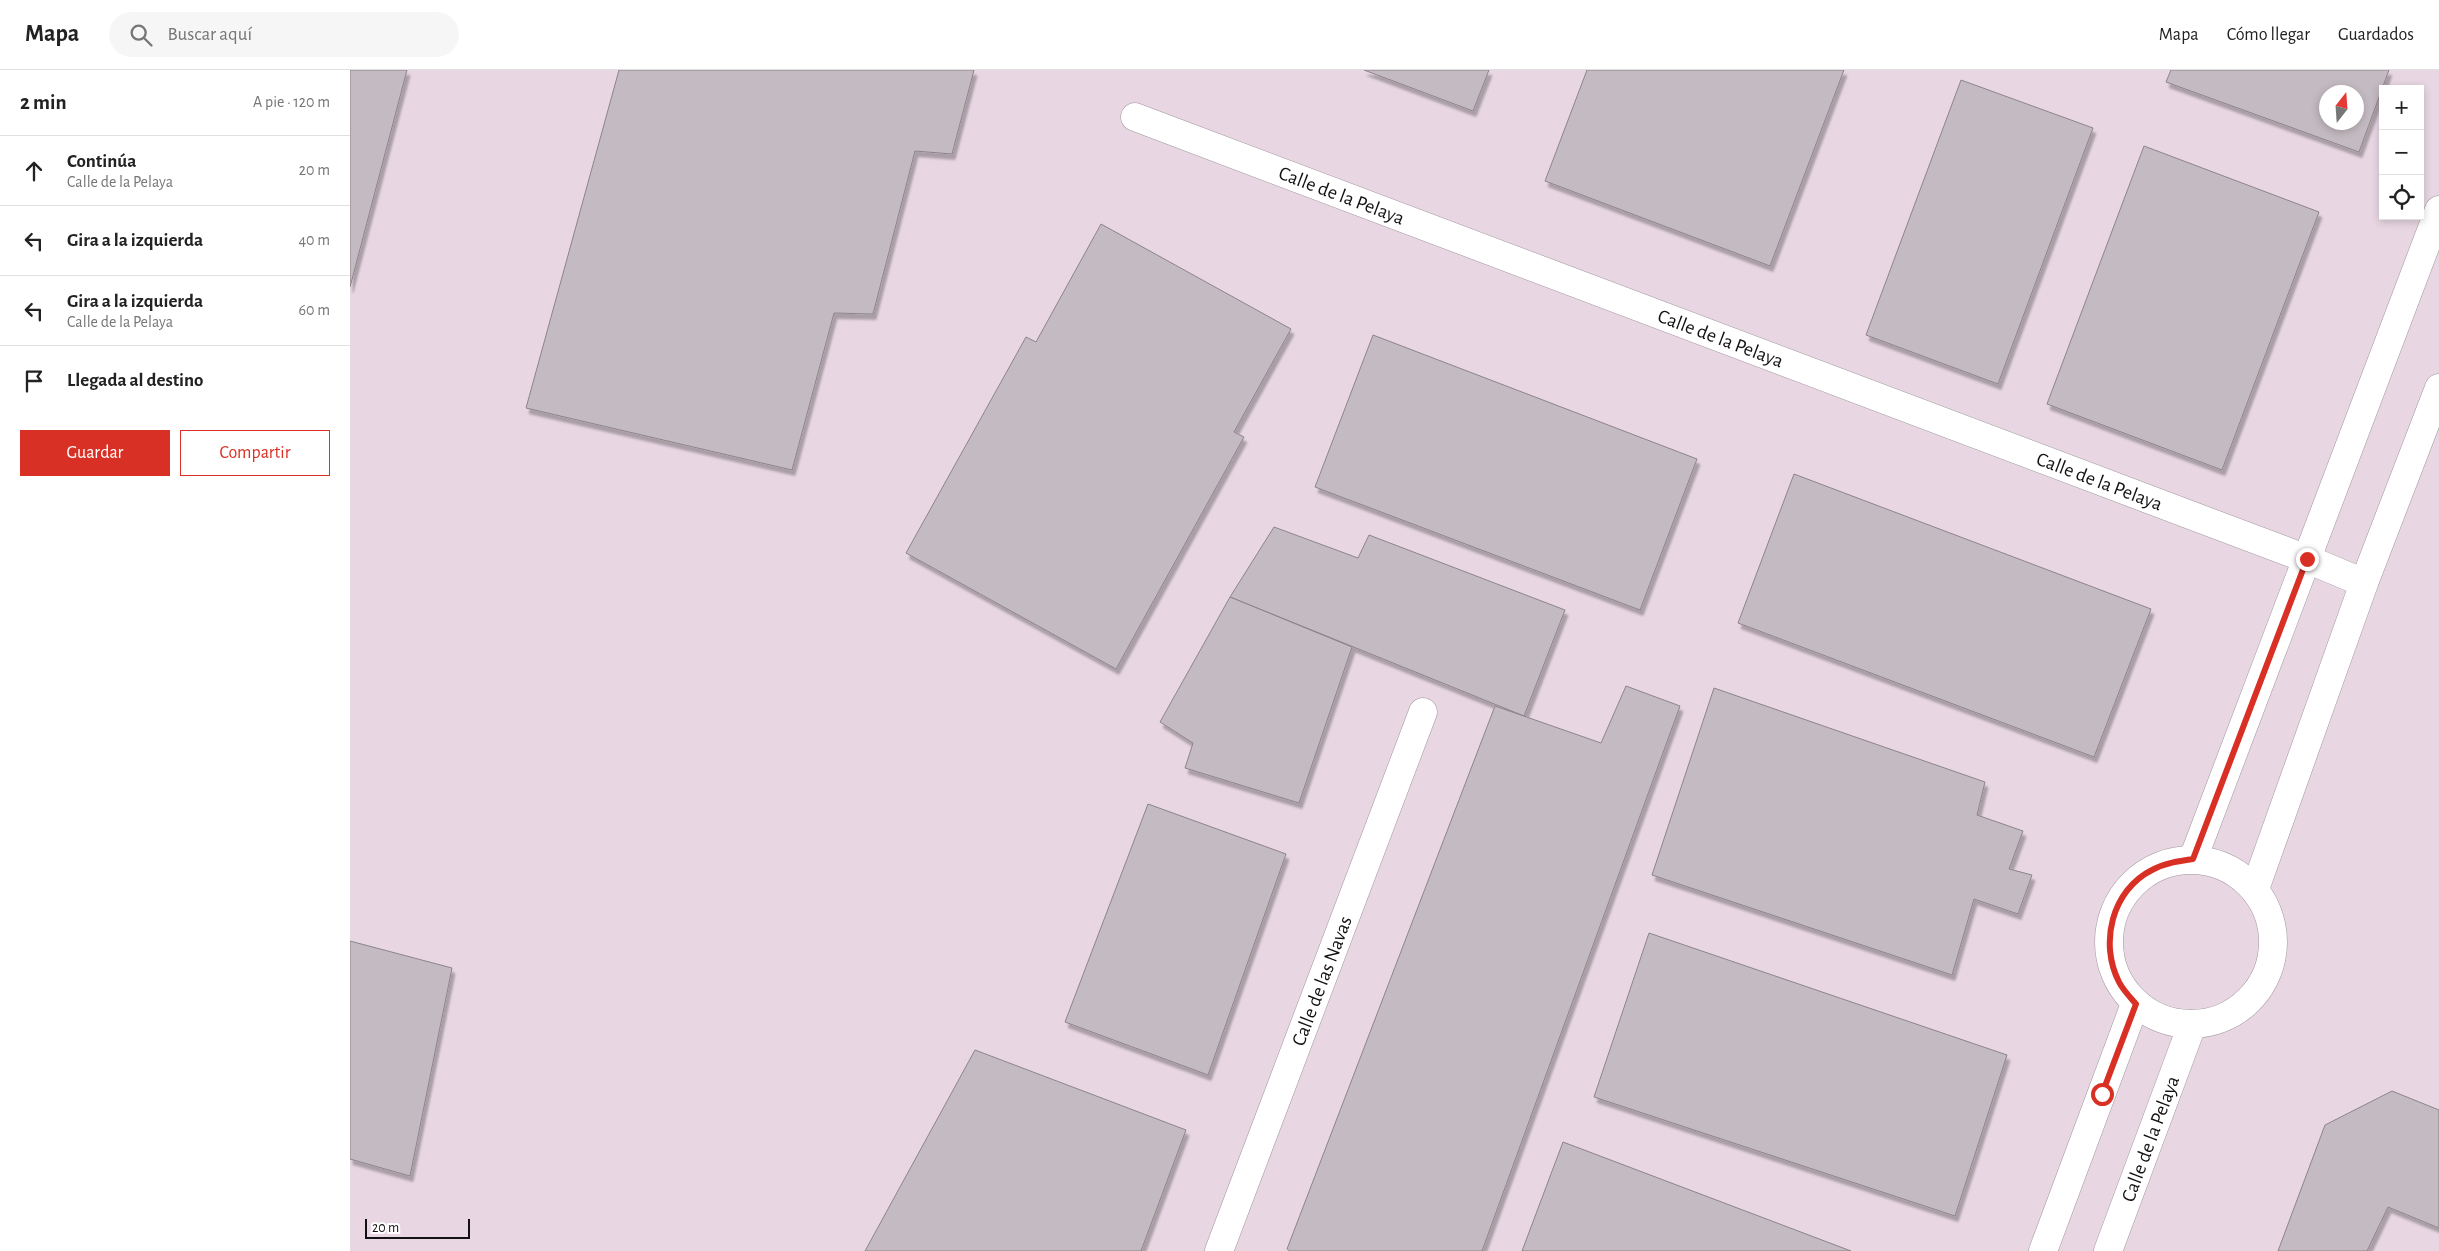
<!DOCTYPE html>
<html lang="es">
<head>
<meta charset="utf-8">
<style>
  :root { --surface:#fff; --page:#f6f6f6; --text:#222; --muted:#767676; --line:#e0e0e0; --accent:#d93025 }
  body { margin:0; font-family:"Alegreya Sans",sans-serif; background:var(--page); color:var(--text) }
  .controls { position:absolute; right:15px; top:15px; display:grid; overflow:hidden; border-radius:0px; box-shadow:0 2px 8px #0003 }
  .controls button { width:45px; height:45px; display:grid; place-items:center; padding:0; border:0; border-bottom:1px solid var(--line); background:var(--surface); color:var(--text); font:25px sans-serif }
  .compass { position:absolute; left:1969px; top:15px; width:45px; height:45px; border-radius:50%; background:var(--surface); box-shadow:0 2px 8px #0003; rotate:17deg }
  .scale { position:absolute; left:15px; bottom:12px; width:105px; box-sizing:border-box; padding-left:5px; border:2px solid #141113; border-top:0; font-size:14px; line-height:18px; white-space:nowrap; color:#141113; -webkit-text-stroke:4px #fff; paint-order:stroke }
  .stop { position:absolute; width:15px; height:15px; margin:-11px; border:4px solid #d93025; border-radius:50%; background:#fff }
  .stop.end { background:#d93025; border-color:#fff; box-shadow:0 1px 5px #0008 }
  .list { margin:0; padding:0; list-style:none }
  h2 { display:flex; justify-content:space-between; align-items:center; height:65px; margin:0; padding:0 20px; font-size:21px }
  h2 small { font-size:16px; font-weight:400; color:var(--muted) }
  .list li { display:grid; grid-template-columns:32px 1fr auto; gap:15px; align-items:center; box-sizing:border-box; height:70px; padding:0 20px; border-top:1px solid var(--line) }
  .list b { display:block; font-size:19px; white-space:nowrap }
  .list p { margin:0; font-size:16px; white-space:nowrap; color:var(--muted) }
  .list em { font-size:16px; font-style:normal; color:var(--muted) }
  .actions { display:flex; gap:10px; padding:15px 20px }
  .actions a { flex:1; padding:11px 0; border:1px solid var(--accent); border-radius:0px; text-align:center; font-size:18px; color:var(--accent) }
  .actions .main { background:var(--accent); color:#fff }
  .icon { flex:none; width:28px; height:28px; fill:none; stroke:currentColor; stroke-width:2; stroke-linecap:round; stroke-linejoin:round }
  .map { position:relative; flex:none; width:2089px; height:1181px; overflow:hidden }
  header { display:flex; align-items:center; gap:30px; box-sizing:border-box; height:70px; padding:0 25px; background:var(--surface); border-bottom:1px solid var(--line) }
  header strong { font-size:24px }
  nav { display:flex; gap:28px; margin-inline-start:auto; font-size:18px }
  .search { width:350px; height:45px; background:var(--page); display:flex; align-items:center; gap:12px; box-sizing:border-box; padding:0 18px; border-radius:28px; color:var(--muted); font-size:19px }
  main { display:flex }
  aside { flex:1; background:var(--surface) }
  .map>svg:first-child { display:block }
</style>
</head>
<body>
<header>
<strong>Mapa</strong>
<div class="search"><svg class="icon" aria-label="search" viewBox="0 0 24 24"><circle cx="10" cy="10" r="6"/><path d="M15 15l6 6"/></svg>Buscar aquí</div>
<nav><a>Mapa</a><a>Cómo llegar</a><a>Guardados</a></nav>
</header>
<main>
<aside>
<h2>2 min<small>A pie · 120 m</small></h2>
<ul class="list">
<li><svg class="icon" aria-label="ahead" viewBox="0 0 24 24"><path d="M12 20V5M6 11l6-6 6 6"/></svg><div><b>Continúa</b><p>Calle de la Pelaya</p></div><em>20 m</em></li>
<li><svg class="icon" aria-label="left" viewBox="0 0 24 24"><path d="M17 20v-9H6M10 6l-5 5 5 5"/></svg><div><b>Gira a la izquierda</b></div><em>40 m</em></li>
<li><svg class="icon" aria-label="left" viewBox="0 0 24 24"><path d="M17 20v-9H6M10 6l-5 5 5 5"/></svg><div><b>Gira a la izquierda</b><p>Calle de la Pelaya</p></div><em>60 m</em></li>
<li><svg class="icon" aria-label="arrive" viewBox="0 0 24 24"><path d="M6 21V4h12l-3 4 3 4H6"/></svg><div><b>Llegada al destino</b></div></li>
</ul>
<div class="actions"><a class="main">Guardar</a><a>Compartir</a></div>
</aside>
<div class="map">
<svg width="2089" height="1181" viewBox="0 0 2089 1181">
  <defs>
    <filter id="shadow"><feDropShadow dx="3" dy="5.5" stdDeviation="1" flood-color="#0004"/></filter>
  </defs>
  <rect width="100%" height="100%" fill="#efe4ec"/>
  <path fill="#e8d7e3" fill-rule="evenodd" d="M 0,0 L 2089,0 L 2089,1181 L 0,1181 ZM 2033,19 L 2070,19 L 2070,146 L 2033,146 ZM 1976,22 L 2006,22 L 2006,52 L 1976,52 Z"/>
  <g fill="#c4bac1" stroke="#8d848a" fill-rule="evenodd" filter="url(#shadow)">
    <polygon points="0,0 57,0 0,217"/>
    <polygon points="269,0 624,0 602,84 565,81 523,244 484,243 442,400 176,338"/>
    <polygon points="1014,0 1139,0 1123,41"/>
    <polygon points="1237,0 1494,0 1420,196 1195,111"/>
    <path d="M 1821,0 L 2039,0 L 2009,82 L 1816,12 ZM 1976,22 L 2006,22 L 2006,52 L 1976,52 Z"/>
    <polygon points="1611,10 1743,58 1648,314 1516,265"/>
    <polygon points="1794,76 1969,142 1872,400 1697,334"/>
    <polygon points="751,154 941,259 884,362 894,367 766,599 556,483 676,267 686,272"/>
    <polygon points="1023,265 1347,389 1290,540 965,417"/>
    <polygon points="1444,404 1801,539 1744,687 1388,553"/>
    <polygon points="924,457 1008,488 1019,465 1215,540 1174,646 880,527"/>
    <polygon points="880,527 1002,577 949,733 835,698 843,673 810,652"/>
    <polygon points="1276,616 1330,636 1132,1181 940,1181 937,1179 1145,636 1251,673"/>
    <polygon points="1364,618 1635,712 1627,745 1673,761 1659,799 1682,805 1668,844 1624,829 1602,905 1302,805"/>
    <polygon points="798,734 936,784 858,1005 715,952"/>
    <polygon points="1299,863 1657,985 1605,1146 1244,1027"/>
    <polygon points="0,871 102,898 60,1106 0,1089"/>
    <polygon points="625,980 836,1060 791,1181 515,1181"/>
    <polygon points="2042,1021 2089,1040 2089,1158 2038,1137 2017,1181 1928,1181 1975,1055"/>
    <polygon points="1213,1072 1501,1181 1172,1181"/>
  </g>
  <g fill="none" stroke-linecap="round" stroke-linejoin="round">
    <g stroke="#9f969c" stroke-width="29">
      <g id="minor">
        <path id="s1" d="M 785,47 L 1957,489 L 2014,513"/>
        <polyline points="1843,789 2089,140"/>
        <circle cx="1841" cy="872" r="82"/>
        <polyline points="1905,819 2014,513 2089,318"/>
        <path id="s2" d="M 869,1181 L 1073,642"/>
        <polyline points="1693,1181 1785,934"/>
        <path id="s3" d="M 1758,1181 L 1842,955"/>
      </g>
    </g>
    <use href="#minor" stroke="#fff" stroke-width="28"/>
  </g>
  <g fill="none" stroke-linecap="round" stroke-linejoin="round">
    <path stroke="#d93025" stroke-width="6" d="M 1752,1024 L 1786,934 C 1780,927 1773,920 1769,912 C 1749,873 1762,820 1802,800 C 1815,793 1829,791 1843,789 L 1957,489"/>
  </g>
  <g text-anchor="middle" stroke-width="5" stroke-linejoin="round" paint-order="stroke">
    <g font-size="20" fill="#141113" stroke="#fff">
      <text dy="7" stroke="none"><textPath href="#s1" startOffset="221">Calle de la Pelaya</textPath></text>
      <text dy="7" stroke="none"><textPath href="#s1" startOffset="626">Calle de la Pelaya</textPath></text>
      <text dy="7" stroke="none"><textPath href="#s1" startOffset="1031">Calle de la Pelaya</textPath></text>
      <text dy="7" stroke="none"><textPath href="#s2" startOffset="289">Calle de las Navas</textPath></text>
      <text dy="7" stroke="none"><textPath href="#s3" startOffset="120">Calle de la Pelaya</textPath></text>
    </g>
  </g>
</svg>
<div class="controls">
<button>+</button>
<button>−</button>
<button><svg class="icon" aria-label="locate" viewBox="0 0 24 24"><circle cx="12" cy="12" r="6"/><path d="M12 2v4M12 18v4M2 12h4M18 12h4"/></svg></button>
</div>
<svg class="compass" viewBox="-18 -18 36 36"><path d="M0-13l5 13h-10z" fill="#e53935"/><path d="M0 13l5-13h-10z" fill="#767676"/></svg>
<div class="scale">20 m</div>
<div class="stop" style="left:1752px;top:1024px"></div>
<div class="stop end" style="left:1957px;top:489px"></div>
</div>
</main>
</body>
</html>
